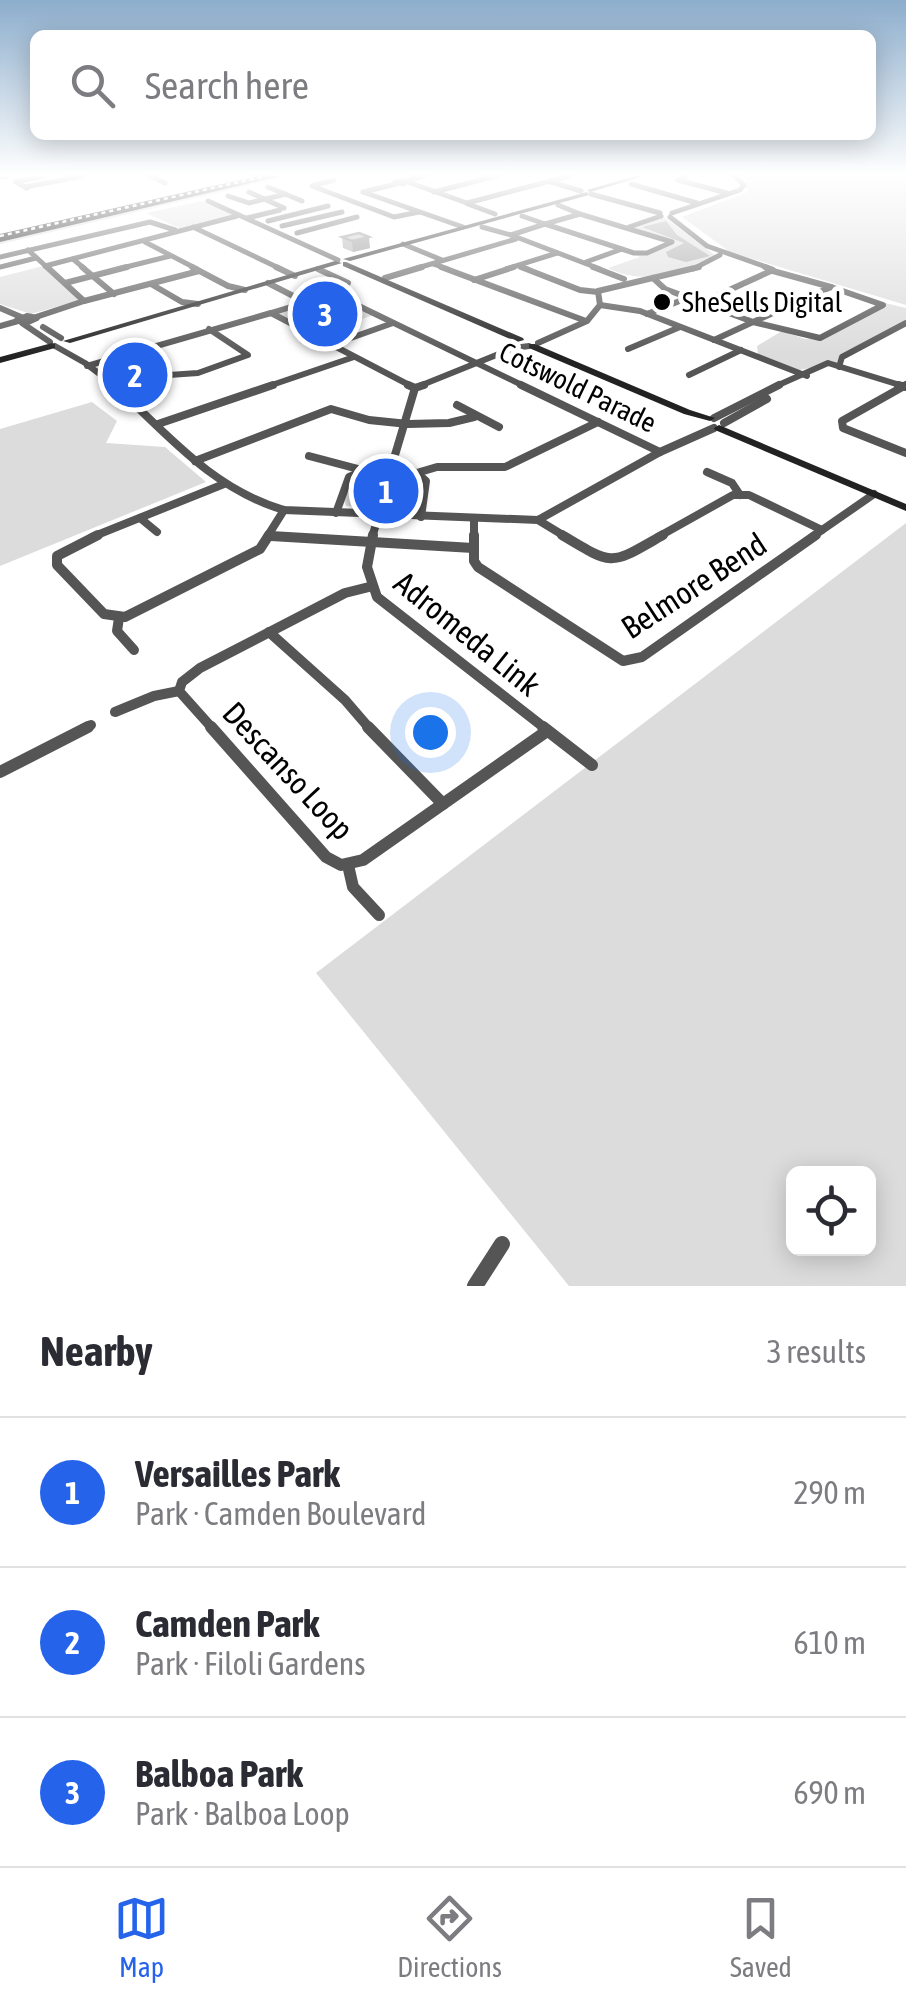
<!DOCTYPE html>
<html lang="en">
<head>
<meta charset="utf-8">
<style>
  :root { --surface:#fff; --page:#f2f2f3; --text:#2b2b33; --muted:#7c7c81; --line:#e1e1e2; --accent:#2563eb }
  body { margin:0; font-family:"Asap Condensed",sans-serif; background:var(--page); color:var(--text) }
  .controls { position:absolute; right:30px; bottom:30px; display:grid; overflow:hidden; border-radius:15px; box-shadow:0 5px 25px #0003 }
  .controls button { width:90px; height:90px; display:grid; place-items:center; padding:0; border:0; border-bottom:2px solid var(--line); background:var(--surface); color:var(--text); font:50px sans-serif }
  .you { position:absolute; left:430px; top:732px; width:35px; height:35px; margin:-25px; border:8px solid #fff; border-radius:50%; background:#1a73e8; box-shadow:0 0 0 15px #1a73e833 }
  .badge { display:grid; place-items:center; width:65px; height:65px; border-radius:50%; background:var(--accent); color:#fff; font-size:32px; font-weight:700 }
  .pin { position:absolute; translate:-50% -50%; border:5px solid #fff; box-shadow:0 2px 10px #0006 }
  .list { margin:0; padding:0; list-style:none }
  h2 { display:flex; justify-content:space-between; align-items:center; height:130px; margin:0; padding:0 40px; font-size:42px }
  h2 small { font-size:32px; font-weight:400; color:var(--muted) }
  .list li { display:grid; grid-template-columns:65px 1fr auto; gap:30px; align-items:center; box-sizing:border-box; height:150px; padding:0 40px; border-top:2px solid var(--line) }
  .list b { display:block; font-size:38px; white-space:nowrap }
  .list p { margin:0; font-size:32px; white-space:nowrap; color:var(--muted) }
  .list em { font-size:32px; font-style:normal; color:var(--muted) }
  .icon { flex:none; width:55px; height:55px; fill:none; stroke:currentColor; stroke-width:2; stroke-linecap:round; stroke-linejoin:round }
  .map { position:relative; flex:none; width:906px; height:1286px; overflow:hidden }
  .search { position:absolute; background:var(--surface); box-shadow:0 5px 25px #0003; left:30px; right:30px; top:30px; height:110px; display:flex; align-items:center; gap:25px; box-sizing:border-box; padding:0 35px; border-radius:15px; color:var(--muted); font-size:38px }
  .sheet { height:580px; background:var(--surface) }
  nav { display:flex; justify-content:space-around; align-items:center; box-sizing:border-box; height:140px; border-top:2px solid var(--line); background:var(--surface); font-size:28px; color:var(--muted) }
  nav a { display:grid; justify-items:center; gap:5px }
  nav .on { color:var(--accent) }
  .map>svg:first-child { display:block }
</style>
</head>
<body>
<div class="map">
<svg width="906" height="1286" viewBox="0 0 906 1286">
  <rect width="100%" height="100%" fill="#fff"/>
  <g fill="#dcdcdc" fill-rule="evenodd">
    <polygon points="738,176 906,176 906,305 730,252 682,217 748,192 745,179"/>
    <polygon points="202,201 233,215 179,228 146,213"/>
    <path d="M 664,217 L 716,256 C 680,271 646,287 608,268 L 640,257 L 634,254 L 674,244 L 634,227 Z"/>
    <polygon points="43,266 80,300 31,314 0,304 0,277"/>
    <polygon points="329,295 374,315 315,334 275,314"/>
    <polygon points="885,303 906,308 906,322 837,363 799,370 758,355 757,346 782,331 805,339 821,339"/>
    <polygon points="142,353 157,361 167,373 157,385 133,393 96,368"/>
    <polygon points="92,402 117,421 106,443 165,447 206,482 0,566 0,429"/>
    <path d="M 409,469 L 424,482 L 418,511 L 346,506 L 344,500 C 360,464 374,470 409,469 Z"/>
    <path d="M 906,523 L 906,1286 L 569,1286 L 316,973 ZM 794,1174 L 868,1174 L 868,1248 L 794,1248 Z"/>
  </g>
  <polygon fill="#a3a3a3" points="666,221 677,235 710,256 686,262 668,257 666,252 684,243 642,227"/>
  <g fill="none" stroke-linecap="round" stroke-linejoin="round">
    <g stroke="#dbdbdb" stroke-width="4">
      <polygon id="highway" points="267,176 281,176 0,242 0,236"/>
    </g>
    <g stroke="#555" stroke-width="5">
      <polyline points="150,176 165,183"/>
      <polyline points="0,177 6,176"/>
      <polyline points="685,177 678,180 727,193"/>
      <polyline points="334,180 312,186 394,217 419,212"/>
      <polyline points="405,181 424,176"/>
      <polyline points="551,182 581,191"/>
      <polyline points="404,184 395,182 405,181 467,203 569,176"/>
      <polyline points="631,184 697,203"/>
      <polyline points="25,187 83,176"/>
      <polyline points="268,187 302,201"/>
      <polyline points="27,188 16,182 44,176"/>
      <polyline points="249,192 284,208"/>
      <polyline points="363,192 463,227"/>
      <polyline points="363,192 396,184"/>
      <polyline points="434,192 496,176"/>
      <polyline points="591,194 660,213"/>
      <polyline points="228,196 249,203 286,194"/>
      <polyline points="208,201 338,260"/>
      <polyline points="468,204 495,214"/>
      <polyline points="558,205 580,214"/>
      <polyline points="672,213 740,190 744,185 734,176"/>
      <polygon points="580,214 672,242 647,253 634,253 545,224"/>
      <polyline points="522,216 545,224"/>
      <polyline points="670,217 707,246 772,269"/>
      <polyline points="247,218 280,210"/>
      <polyline points="268,221 328,206"/>
      <polyline points="545,224 511,235 600,269"/>
      <polyline points="282,226 342,212"/>
      <polyline points="193,227 281,269"/>
      <polyline points="482,227 511,235"/>
      <polyline points="629,227 661,216"/>
      <polyline points="297,233 357,217"/>
      <polyline points="145,242 197,269"/>
      <polyline points="403,244 442,260"/>
      <polyline points="28,250 49,269"/>
      <polyline points="0,257 150,222 175,230"/>
      <polyline points="73,259 85,269"/>
      <polyline points="586,262 622,249"/>
      <polyline points="433,264 448,269"/>
      <polyline points="45,266 237,216"/>
      <polyline points="519,266 528,269"/>
      <polyline points="0,267 36,258"/>
      <polyline points="118,269 170,256"/>
      <polyline points="414,269 516,239"/>
      <polyline points="506,269 557,253"/>
      <polyline points="693,269 720,255"/>
    </g>
    <g stroke="#555" stroke-width="6">
      <polyline points="82,267 114,294"/>
      <polyline points="192,267 228,286 245,290"/>
      <polyline points="276,267 295,276"/>
      <polyline points="441,267 586,321"/>
      <polyline points="521,267 580,290 598,292"/>
      <polyline points="593,267 624,279"/>
      <polyline points="318,269 348,283 334,294"/>
      <polyline points="773,271 831,287"/>
      <polyline points="385,278 422,267"/>
      <polyline points="653,278 665,289 753,322"/>
      <polyline points="474,280 514,267"/>
      <polyline points="65,283 127,267"/>
      <polyline points="268,283 303,301"/>
      <polyline points="151,284 182,302 198,304"/>
      <polygon points="831,287 883,305 820,338 753,322"/>
      <polyline points="84,301 199,271"/>
      <polyline points="703,302 773,270 765,267"/>
      <polyline points="600,305 640,311 807,376"/>
      <polyline points="0,308 21,317"/>
      <polyline points="647,314 687,298"/>
      <polygon points="27,316 37,318 28,322 17,320"/>
      <polyline points="36,317 84,301 47,267"/>
      <polyline points="22,323 50,342"/>
      <polyline points="0,326 18,321"/>
      <polyline points="43,327 61,338"/>
      <polyline points="714,340 753,322"/>
      <polyline points="538,343 587,321 600,305 598,291 699,267"/>
      <polyline points="331,345 393,323"/>
      <polyline points="55,346 85,363 117,387"/>
      <polyline points="143,349 163,363 169,375 156,387"/>
      <polyline points="628,349 680,327"/>
      <polyline points="87,366 271,313"/>
      <polyline points="839,367 842,357 906,323"/>
      <polyline points="169,375 198,373 248,355 209,329"/>
      <polyline points="689,375 741,350"/>
      <polyline points="266,387 354,357"/>
      <polyline points="413,387 271,313 334,294 526,387"/>
      <polyline points="417,387 514,348 529,346"/>
      <polyline points="774,387 828,363 906,387"/>
      <polyline points="902,387 906,385"/>
    </g>
    <g stroke="#555" stroke-width="8">
      <path d="M 114,385 C 167,434 212,489 284,510 L 538,520 L 660,452 L 714,428"/>
      <polyline points="408,385 415,388"/>
      <polyline points="521,385 660,452"/>
      <polyline points="898,385 906,387"/>
      <polyline points="906,385 842,421 843,428 906,453"/>
      <polyline points="129,397 159,385"/>
      <polyline points="457,405 499,427"/>
      <polyline points="714,418 779,385"/>
      <polyline points="724,423 767,399"/>
      <polyline points="158,424 273,385"/>
      <polyline points="309,456 362,470"/>
      <polyline points="195,461 331,409 369,420 408,424 449,423 474,417"/>
      <polyline points="392,465 415,388 424,385"/>
      <polyline points="420,472 437,467 505,467 598,422"/>
      <polyline points="707,472 732,483 740,495"/>
      <path d="M 336,513 L 349,477 C 375,464 404,459 426,481 L 421,517"/>
      <polyline points="140,518 157,532"/>
      <polyline points="474,520 474,537"/>
      <polyline points="538,520 566,537"/>
      <polyline points="271,536 292,537"/>
      <polyline points="92,537 224,484"/>
      <polyline points="267,537 284,510"/>
      <polyline points="372,537 379,515"/>
      <polyline points="658,537 733,495 749,495 822,530"/>
      <polyline points="812,537 874,494"/>
    </g>
    <g stroke="#555" stroke-width="10">
      <polyline points="98,535 57,556 57,565 104,614 125,617 260,549 269,535"/>
      <polyline points="373,535 367,567 377,597 546,729"/>
      <polyline points="474,535 474,561 478,567 623,661 642,657 816,535"/>
      <path d="M 562,535 C 615,567 610,565 663,535"/>
      <polyline points="271,536 473,548"/>
      <polyline points="119,618 117,631 134,650"/>
      <polyline points="269,632 345,700 370,729"/>
      <polyline points="115,712 154,696 179,691"/>
      <polyline points="83,729 91,725"/>
      <polyline points="213,729 179,691 182,682 200,668 345,593 369,587"/>
    </g>
    <g stroke="#555" stroke-width="12">
      <polyline points="211,727 326,857 341,865 363,860 547,731"/>
      <polyline points="368,727 443,804"/>
      <polyline points="543,727 592,765"/>
      <polyline points="0,772 88,727"/>
      <polyline points="348,865 353,887 379,915"/>
    </g>
    <polyline stroke="#555" stroke-width="16" points="475,1286 502,1244"/>
    <g fill="#222" fill-rule="evenodd">
      <polygon points="635,176 645,176 590,192 587,190"/>
      <polygon points="587,192 589,195 350,261 343,259"/>
      <polygon points="335,261 342,263 70,343 63,341"/>
      <polygon points="346,262 523,338 524,340 517,342 343,266 343,262"/>
      <polygon points="52,343 55,344 55,348 0,363 0,357"/>
      <polygon points="529,344 535,344 690,410 715,418 710,421 684,414 529,348"/>
      <polygon points="719,425 906,504 906,511 715,430 714,428"/>
    </g>
    <use href="#highway" fill="#000" fill-rule="evenodd"/>
    <g stroke="#000" stroke-width="4">
      <polyline id="rail" points="0,236 266,176"/>
    </g>
    <use href="#rail" stroke="#fff" stroke-width="2.5" stroke-dasharray="4" stroke-linecap="butt"/>
  </g>
  <polygon fill="#a9a9a9" points="342,237 370,248 353,252 343,248"/>
  <polygon fill="#898989" points="369,237 370,248 353,252 352,241"/>
  <polygon fill="#c4c4c4" stroke="#898989" stroke-width="2.5" points="359,233 369,237 352,241 342,237"/>
  <linearGradient id="sky" x2="0" y2="1"><stop stop-color="#8cadcc"/><stop offset="0.49" stop-color="#fff"/><stop offset="1" stop-color="#fff" stop-opacity="0"/></linearGradient>
  <rect width="906" height="356" fill="url(#sky)"/>
  <circle fill="#000" stroke="#fff" stroke-width="4" cx="662" cy="302" r="10"/>
  <g text-anchor="middle" stroke-width="10" stroke-linejoin="round" paint-order="stroke">
    <g font-size="28" fill="#000" stroke="#fff" text-anchor="start">
      <text x="682" y="312">SheSells Digital</text>
    </g>
    <g font-size="28" fill="#000" stroke="#fff">
      <text transform="translate(578 387) rotate(26)" y="10">Cotswold Parade</text>
    </g>
    <g font-size="32" fill="#000" stroke="#fff">
      <text transform="translate(694 586) rotate(-33)" y="11">Belmore Bend</text>
      <text transform="translate(467 634) rotate(39)" y="11">Adromeda Link</text>
      <text transform="translate(288 771) rotate(47)" y="11">Descanso Loop</text>
    </g>
  </g>
</svg>
<div class="controls">
<button><svg class="icon" aria-label="locate" viewBox="0 0 24 24"><circle cx="12" cy="12" r="6"/><path d="M12 2v4M12 18v4M2 12h4M18 12h4"/></svg></button>
</div>
<div class="you"></div>
<div class="pin badge" style="left:386px;top:491px">1</div>
<div class="pin badge" style="left:135px;top:375px">2</div>
<div class="pin badge" style="left:325px;top:314px">3</div>
<div class="search"><svg class="icon" aria-label="search" viewBox="0 0 24 24"><circle cx="10" cy="10" r="6"/><path d="M15 15l6 6"/></svg>Search here</div>
</div>
<section class="sheet">
<h2>Nearby<small>3 results</small></h2>
<ul class="list">
<li><span class="badge">1</span><div><b>Versailles Park</b><p>Park · Camden Boulevard</p></div><em>290 m</em></li>
<li><span class="badge">2</span><div><b>Camden Park</b><p>Park · Filoli Gardens</p></div><em>610 m</em></li>
<li><span class="badge">3</span><div><b>Balboa Park</b><p>Park · Balboa Loop</p></div><em>690 m</em></li>
</ul>
</section>
<nav>
<a class="on"><svg class="icon" aria-label="map" viewBox="0 0 24 24"><path d="M3 6l6-2 6 2 6-2v14l-6 2-6-2-6 2zM9 4v14M15 6v14"/></svg>Map</a>
<a><svg class="icon" aria-label="directions" viewBox="0 0 24 24"><path d="M12 3l9 9-9 9-9-9zM9 14v-3h6M13 9l2 2-2 2"/></svg>Directions</a>
<a><svg class="icon" aria-label="saved" viewBox="0 0 24 24"><path d="M7 4h10v16l-5-4-5 4z"/></svg>Saved</a>
</nav>
</body>
</html>
